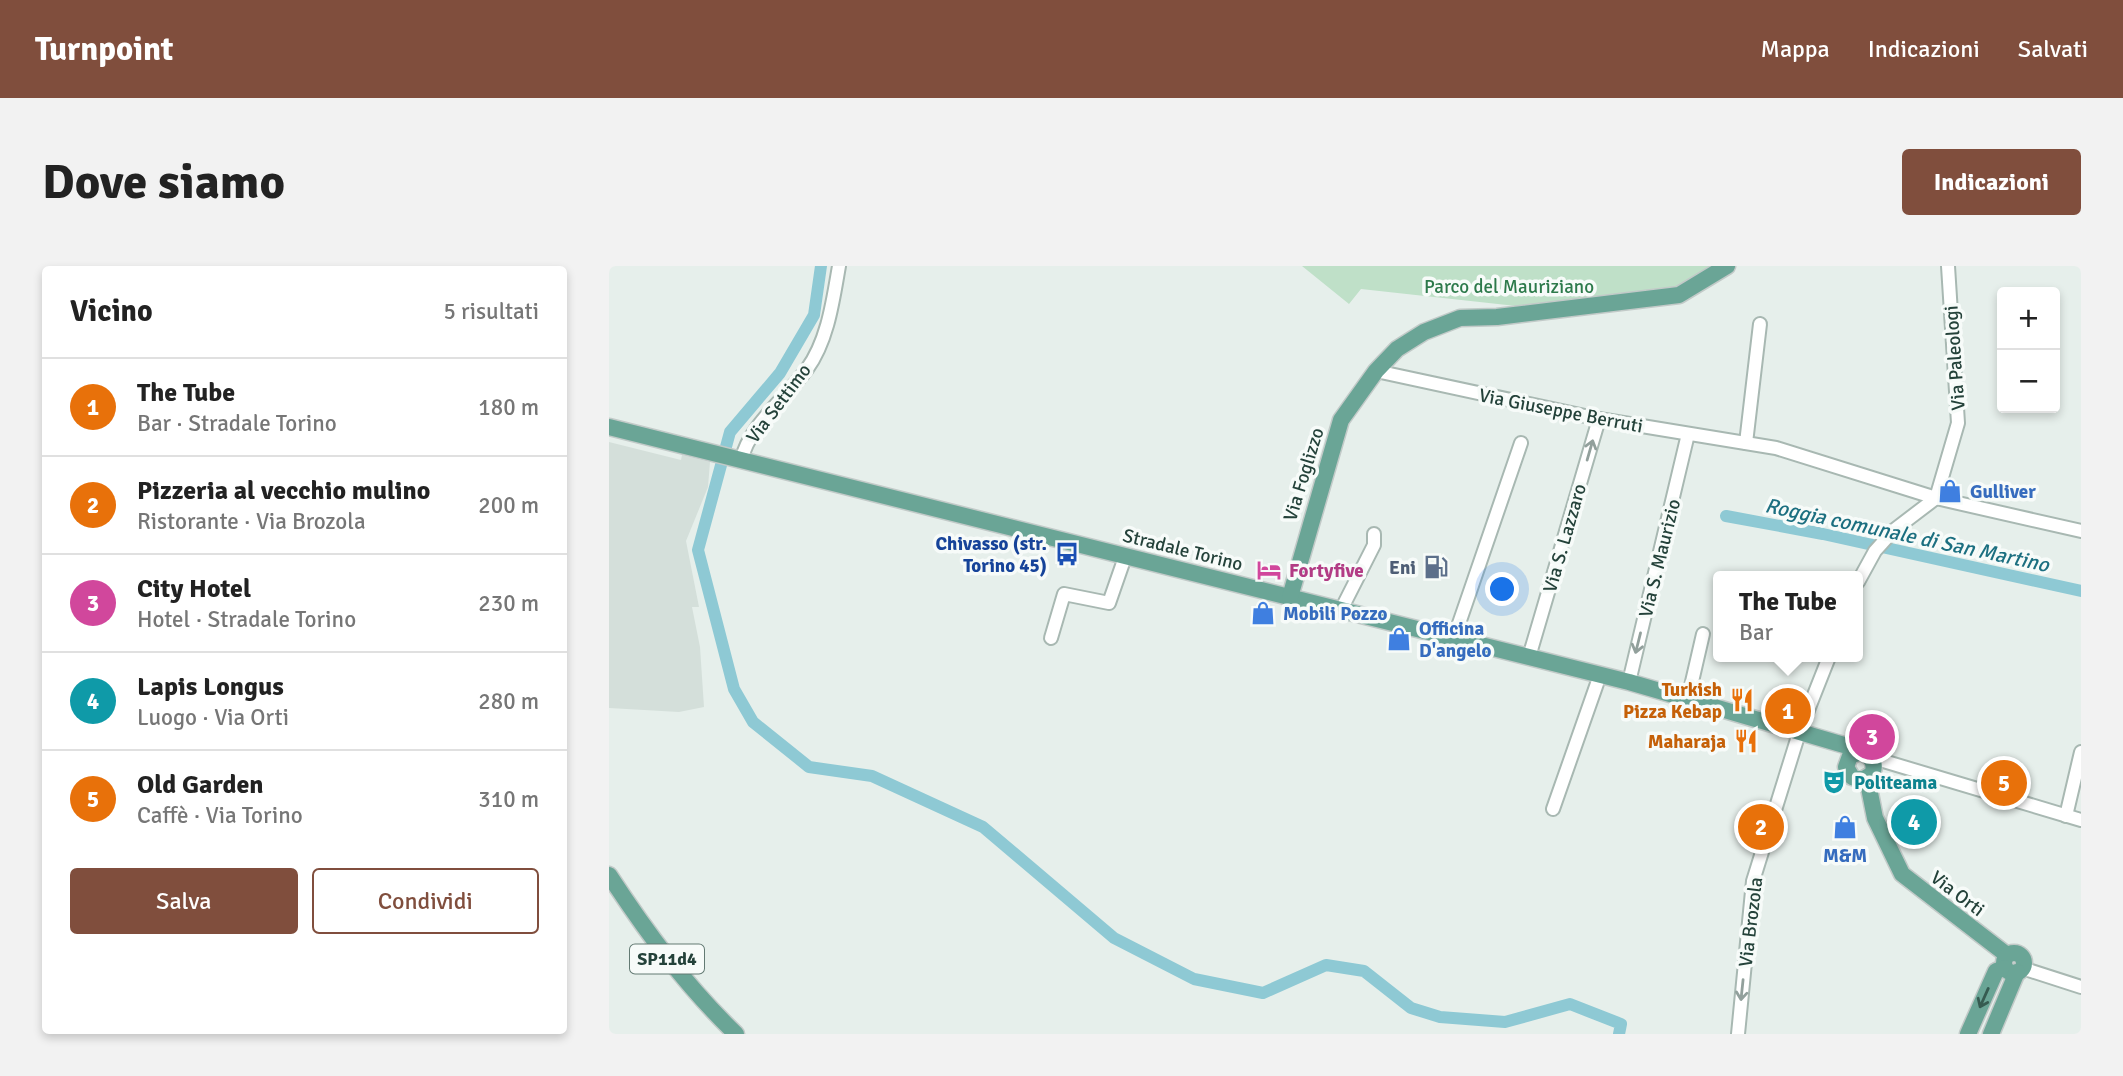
<!DOCTYPE html>
<html lang="it">
<head>
<meta charset="utf-8">
<style>
  :root { --surface:#fff; --page:#f2f2f2; --text:#222; --muted:#767676; --line:#e0e0e0; --accent:#804e3d }
  body { margin:0; font-family:Signika,sans-serif; background:var(--page); color:var(--text) }
  .controls { position:absolute; right:21px; top:21px; display:grid; overflow:hidden; border-radius:7px; box-shadow:0 4px 10px #0003 }
  .controls button { width:63px; height:63px; display:grid; place-items:center; padding:0; border:0; border-bottom:2px solid var(--line); background:var(--surface); color:var(--text); font:35px sans-serif }
  .you { position:absolute; left:894px; top:324px; width:24px; height:24px; margin:-18px; border:5px solid #fff; border-radius:50%; background:#1a73e8; box-shadow:0 0 0 10px #1a73e833 }
  .badge { display:grid; place-items:center; width:46px; height:46px; border-radius:50%; background:var(--accent); color:#fff; font-size:23px; font-weight:700 }
  .pin { position:absolute; translate:-50% -50%; border:4px solid #fff; box-shadow:0 2px 7px #0006 }
  .popup { position:absolute; left:1104px; top:305px; width:150px; height:91px; box-sizing:border-box; display:grid; place-content:center; border-radius:7px; background:var(--surface); filter:drop-shadow(0 2px 5px #0005); font-size:23px; white-space:nowrap; color:var(--muted) }
  .popup b { font-size:26px; color:var(--text) }
  .popup::after { content:''; position:absolute; left:50%; top:100%; margin-left:-14px; border:14px solid transparent; border-top-color:var(--surface) }
  .list { margin:0; padding:0; list-style:none }
  h2 { display:flex; justify-content:space-between; align-items:center; height:91px; margin:0; padding:0 28px; font-size:30px }
  h2 small { font-size:23px; font-weight:400; color:var(--muted) }
  .list li { display:grid; grid-template-columns:46px 1fr auto; gap:21px; align-items:center; box-sizing:border-box; height:98px; padding:0 28px; border-top:2px solid var(--line) }
  .list b { display:block; font-size:26px; white-space:nowrap }
  .list p { margin:0; font-size:23px; white-space:nowrap; color:var(--muted) }
  .list em { font-size:23px; font-style:normal; color:var(--muted) }
  .actions { display:flex; gap:14px; padding:21px 28px }
  .actions a { flex:1; padding:16px 0; border:2px solid var(--accent); border-radius:7px; text-align:center; font-size:24px; color:var(--accent) }
  .actions .main { background:var(--accent); color:#fff }
  .map { position:relative; flex:none; width:1472px; height:768px; overflow:hidden; border-radius:7px }
  header { display:flex; align-items:center; gap:42px; box-sizing:border-box; height:98px; padding:0 35px; background:var(--accent); color:#fff }
  header strong { font-size:33px }
  nav { display:flex; gap:38px; margin-inline-start:auto; font-size:24px }
  .intro { display:flex; align-items:center; justify-content:space-between; box-sizing:border-box; height:168px; padding:0 42px }
  h1 { margin:0; font-size:49px }
  .button { padding:18px 32px; border-radius:7px; background:var(--accent); color:#fff; font-size:24px; font-weight:700 }
  main { display:flex; gap:42px; padding:0 42px }
  aside { flex:1; background:var(--surface); border-radius:7px; box-shadow:0 4px 10px #0003 }
  .map>svg:first-child { display:block }
</style>
</head>
<body>
<header>
<strong>Turnpoint</strong>
<nav><a>Mappa</a><a>Indicazioni</a><a>Salvati</a></nav>
</header>
<div class="intro"><h1>Dove siamo</h1><a class="button">Indicazioni</a></div>
<main>
<aside>
<h2>Vicino<small>5 risultati</small></h2>
<ul class="list">
<li><span class="badge" style="background:#e8710a">1</span><div><b>The Tube</b><p>Bar · Stradale Torino</p></div><em>180 m</em></li>
<li><span class="badge" style="background:#e8710a">2</span><div><b>Pizzeria al vecchio mulino</b><p>Ristorante · Via Brozola</p></div><em>200 m</em></li>
<li><span class="badge" style="background:#d1479c">3</span><div><b>City Hotel</b><p>Hotel · Stradale Torino</p></div><em>230 m</em></li>
<li><span class="badge" style="background:#0f9aa8">4</span><div><b>Lapis Longus</b><p>Luogo · Via Orti</p></div><em>280 m</em></li>
<li><span class="badge" style="background:#e8710a">5</span><div><b>Old Garden</b><p>Caffè · Via Torino</p></div><em>310 m</em></li>
</ul>
<div class="actions"><a class="main">Salva</a><a>Condividi</a></div>
</aside>
<div class="map">
<svg width="1472" height="768" viewBox="0 0 1472 768">
  <rect width="100%" height="100%" fill="#e6efeb"/>
  <polygon fill="#d4dfda" points="0,176 72,194 73,189 101,196 99,221 77,275 90,341 83,341 91,381 95,441 70,446 0,442"/>
  <polygon fill="#bfe0c8" points="693,0 1107,0 1070,21 907,40 752,23 740,38"/>
  <g fill="none" stroke-linecap="round" stroke-linejoin="round">
    <g stroke="#8ec9d4" stroke-width="12">
      <polyline points="212,0 205,49 171,107 121,166 89,284 125,423 144,456 200,501 263,510 374,561 505,672 585,713 654,727 717,699 755,705 802,742 831,751 896,756 961,738 1012,758 1010,768"/>
      <polyline points="1117,250 1214,268 1472,325"/>
    </g>
    <g stroke="#a8b8b2" stroke-width="16">
      <g id="minor">
        <polyline points="767,105 990,153 1167,182 1327,232 1472,265"/>
        <polyline points="1137,177 1151,58"/>
        <path d="M 132,195 C 140,159 177,132 198,103 C 219,74 224,34 230,0"/>
        <polyline points="1249,316 1266,285 1285,264 1327,232 1349,157 1339,0"/>
        <polyline points="732,344 765,279 765,268"/>
        <polyline points="442,372 455,328 500,337 516,291"/>
        <polyline points="845,372 912,177"/>
        <polyline points="920,391 990,153"/>
        <polyline points="1020,416 1079,168"/>
        <polyline points="1079,433 1094,368"/>
        <polyline points="1261,491 1472,554"/>
        <polyline points="944,543 991,409"/>
        <polyline points="1457,550 1472,486"/>
        <polyline points="1413,702 1472,721"/>
        <polyline points="1129,768 1144,615 1190,467 1220,391"/>
      </g>
    </g>
    <g stroke="#c2cac8" stroke-width="19">
      <g id="major">
        <path d="M 0,161 L 1020,416 L 1235,479 C 1249,485 1271,489 1263,508 L 1253,514 L 1243,511 L 1237,501 L 1241,490 L 1251,486"/>
        <polyline points="681,331 732,154 767,105 788,83 815,66 851,52 888,51 1070,29 1118,0"/>
        <polyline points="1258,512 1266,552 1293,608 1398,689"/>
        <path d="M 0,609 C 38,667 77,720 127,768"/>
        <circle cx="1405" cy="697" r="10"/>
        <polyline points="1359,768 1387,705 1396,702"/>
        <polyline points="1382,768 1408,706"/>
      </g>
    </g>
    <use href="#minor" stroke="#fff" stroke-width="12"/>
    <use href="#major" stroke="#6aa596" stroke-width="16"/>
  </g>
  <defs><path id="oneway-shaft" d="M-6 0H5M1.5-3L5.5 0L1.5 3" fill="none" stroke-width="1.6" stroke-linecap="round" stroke-linejoin="round" transform="scale(1.75)"/></defs>
  <g stroke="#92a09c">
    <use href="#oneway-shaft" transform="translate(981 184) rotate(-74)"/>
    <use href="#oneway-shaft" transform="translate(1029 377) rotate(104)"/>
    <use href="#oneway-shaft" transform="translate(1133 724) rotate(96)"/>
  </g>
  <use stroke="#365b51" href="#oneway-shaft" transform="translate(1375 732) rotate(114)"/>
  <defs>
    <g id="shop-bare" transform="scale(1.89)"><path d="M-5-2.5h2.3a2.7 3.5 0 0 1 5.4 0H5L5.5 6h-11ZM-1.5-2.5h3a1.5 2.3 0 0 0-3 0Z" fill="#3f7fe0" stroke="#f7fbf9" stroke-width="2.5" paint-order="stroke"/></g>
    <g id="bus-bare" transform="scale(1.89)"><path d="M-5-6H5V4H4V6H2V4H-2V6H-4V4H-5ZM-3.5-4V0h7V-4ZM-3.5 1.2v1.5H-2V1.2ZM2 1.2v1.5H3.5V1.2Z" fill="#1a4fb4" stroke="#f7fbf9" stroke-width="2.5" paint-order="stroke"/></g>
    <g id="fuel-bare" transform="scale(1.89)"><path d="M-5.5-6h7V0h2V4h1.3V-2.5L3-4.5l.8-.8L6-3V5H2.5V1h-1V6h-7ZM-4.2-4.7v3.2H.2V-4.7Z" fill="#5c6f8a" stroke="#f7fbf9" stroke-width="2.5" paint-order="stroke"/></g>
    <g id="hotel-bare" transform="scale(1.89)"><path d="M-6-4.5h1.5V1H6V5H4.5V3h-9V5H-6ZM-4 0a1.8 1.8 0 1 1 3.6 0ZM.5 0V-2.5h3Q6-2.5 6 0Z" fill="#d1479c" stroke="#f7fbf9" stroke-width="2.5" paint-order="stroke"/></g>
    <g id="restaurant-bare" transform="scale(1.89)"><path d="M-5-6h1v4h1v-4h1v4h1v-4h1v5L-1.5 .5V6h-2V.5L-5-1ZM5-6V6H3V1.5H1.5Q1.5-4 5-6Z" fill="#e8710a" stroke="#f7fbf9" stroke-width="2.5" paint-order="stroke"/></g>
    <g id="theatre-bare" transform="scale(1.89)"><path d="M-5-5.5Q0-4 5-5.5V0Q5 5 0 6Q-5 5-5 0ZM-3.3-2.5H-1v1.5H-3.3ZM1-2.5H3.3v1.5H1ZM-2.8 1Q0 5.5 2.8 1Z" fill="#0f9aa8" stroke="#f7fbf9" stroke-width="2.5" paint-order="stroke"/></g>
  </defs>
  <g fill-rule="evenodd">
    <use href="#shop-bare" x="1341" y="225"/>
    <use href="#bus-bare" x="458" y="288"/>
    <use href="#fuel-bare" x="827" y="301"/>
    <use href="#hotel-bare" x="660" y="304"/>
    <use href="#shop-bare" x="654" y="347"/>
    <use href="#shop-bare" x="790" y="373"/>
    <use href="#restaurant-bare" x="1133" y="434"/>
    <use href="#restaurant-bare" x="1137" y="475"/>
    <use href="#theatre-bare" x="1225" y="516"/>
    <use href="#shop-bare" x="1236" y="561"/>
  </g>
  <g text-anchor="middle" stroke-width="7" stroke-linejoin="round" paint-order="stroke">
    <rect fill="#f7fbf9" stroke="#637a73" stroke-width="2" x="21" y="678.5" width="74" height="29" rx="5"/>
    <g font-size="18" font-weight="bold" fill="#24423a">
      <text x="58" y="699">SP11d4</text>
    </g>
    <g font-size="19" fill="#2d7a4b" stroke="#f7fbf9">
      <text x="900" y="27">Parco del Mauriziano</text>
    </g>
    <g font-size="19" fill="#24423a" stroke="#f7fbf9">
      <text transform="translate(1345 92) rotate(-94)" y="7">Via Paleologi</text>
      <text transform="translate(169 137) rotate(-53)" y="7">Via Settimo</text>
      <text transform="translate(952 144) rotate(11)" y="7">Via Giuseppe Berruti</text>
      <text transform="translate(694 208) rotate(-73)" y="7">Via Foglizzo</text>
      <text transform="translate(955 272) rotate(-74)" y="7">Via S. Lazzaro</text>
      <text transform="translate(574 283) rotate(14)" y="7">Stradale Torino</text>
      <text transform="translate(1050 292) rotate(-76)" y="7">Via S. Maurizio</text>
      <text transform="translate(1349 627) rotate(37)" y="7">Via Orti</text>
      <text transform="translate(1141 656) rotate(-83)" y="7">Via Brozola</text>
    </g>
    <g font-size="19" font-weight="bold" fill="#366cbe" stroke="#f7fbf9" text-anchor="start">
      <text x="1361" y="232">Gulliver</text>
      <text x="674" y="354">Mobili Pozzo</text>
      <text x="810" y="369">Officina<tspan x="810" dy="22">D'angelo</tspan></text>
      <text x="1236" y="596" text-anchor="middle">M&amp;M</text>
    </g>
    <g font-size="19" font-weight="bold" fill="#164399" stroke="#f7fbf9" text-anchor="end">
      <text x="438" y="284">Chivasso (str.<tspan x="438" dy="22">Torino 45)</tspan></text>
    </g>
    <g font-size="19" font-weight="bold" fill="#4e5e75" stroke="#f7fbf9" text-anchor="end">
      <text x="807" y="308">Eni</text>
    </g>
    <g font-size="19" font-weight="bold" fill="#b23c85" stroke="#f7fbf9" text-anchor="start">
      <text x="680" y="311">Fortyfive</text>
    </g>
    <g font-size="19" font-weight="bold" fill="#c56008" stroke="#f7fbf9" text-anchor="end">
      <text x="1113" y="430">Turkish<tspan x="1113" dy="22">Pizza Kebap</tspan></text>
      <text x="1117" y="482">Maharaja</text>
    </g>
    <g font-size="19" font-weight="bold" fill="#0d838f" stroke="#f7fbf9" text-anchor="start">
      <text x="1245" y="523">Politeama</text>
    </g>
    <g font-size="21" font-style="italic" fill="#1c6f80" stroke="#f7fbf9">
      <text transform="translate(1298 269) rotate(12)" y="7">Roggia comunale di San Martino</text>
    </g>
  </g>
</svg>
<div class="controls">
<button>+</button>
<button>−</button>
</div>
<div class="you"></div>
<div class="pin badge" style="left:1179px;top:445px;background:#e8710a">1</div>
<div class="popup"><b>The Tube</b>Bar</div>
<div class="pin badge" style="left:1152px;top:561px;background:#e8710a">2</div>
<div class="pin badge" style="left:1263px;top:471px;background:#d1479c">3</div>
<div class="pin badge" style="left:1305px;top:556px;background:#0f9aa8">4</div>
<div class="pin badge" style="left:1395px;top:517px;background:#e8710a">5</div>
</div>
</main>
</body>
</html>
